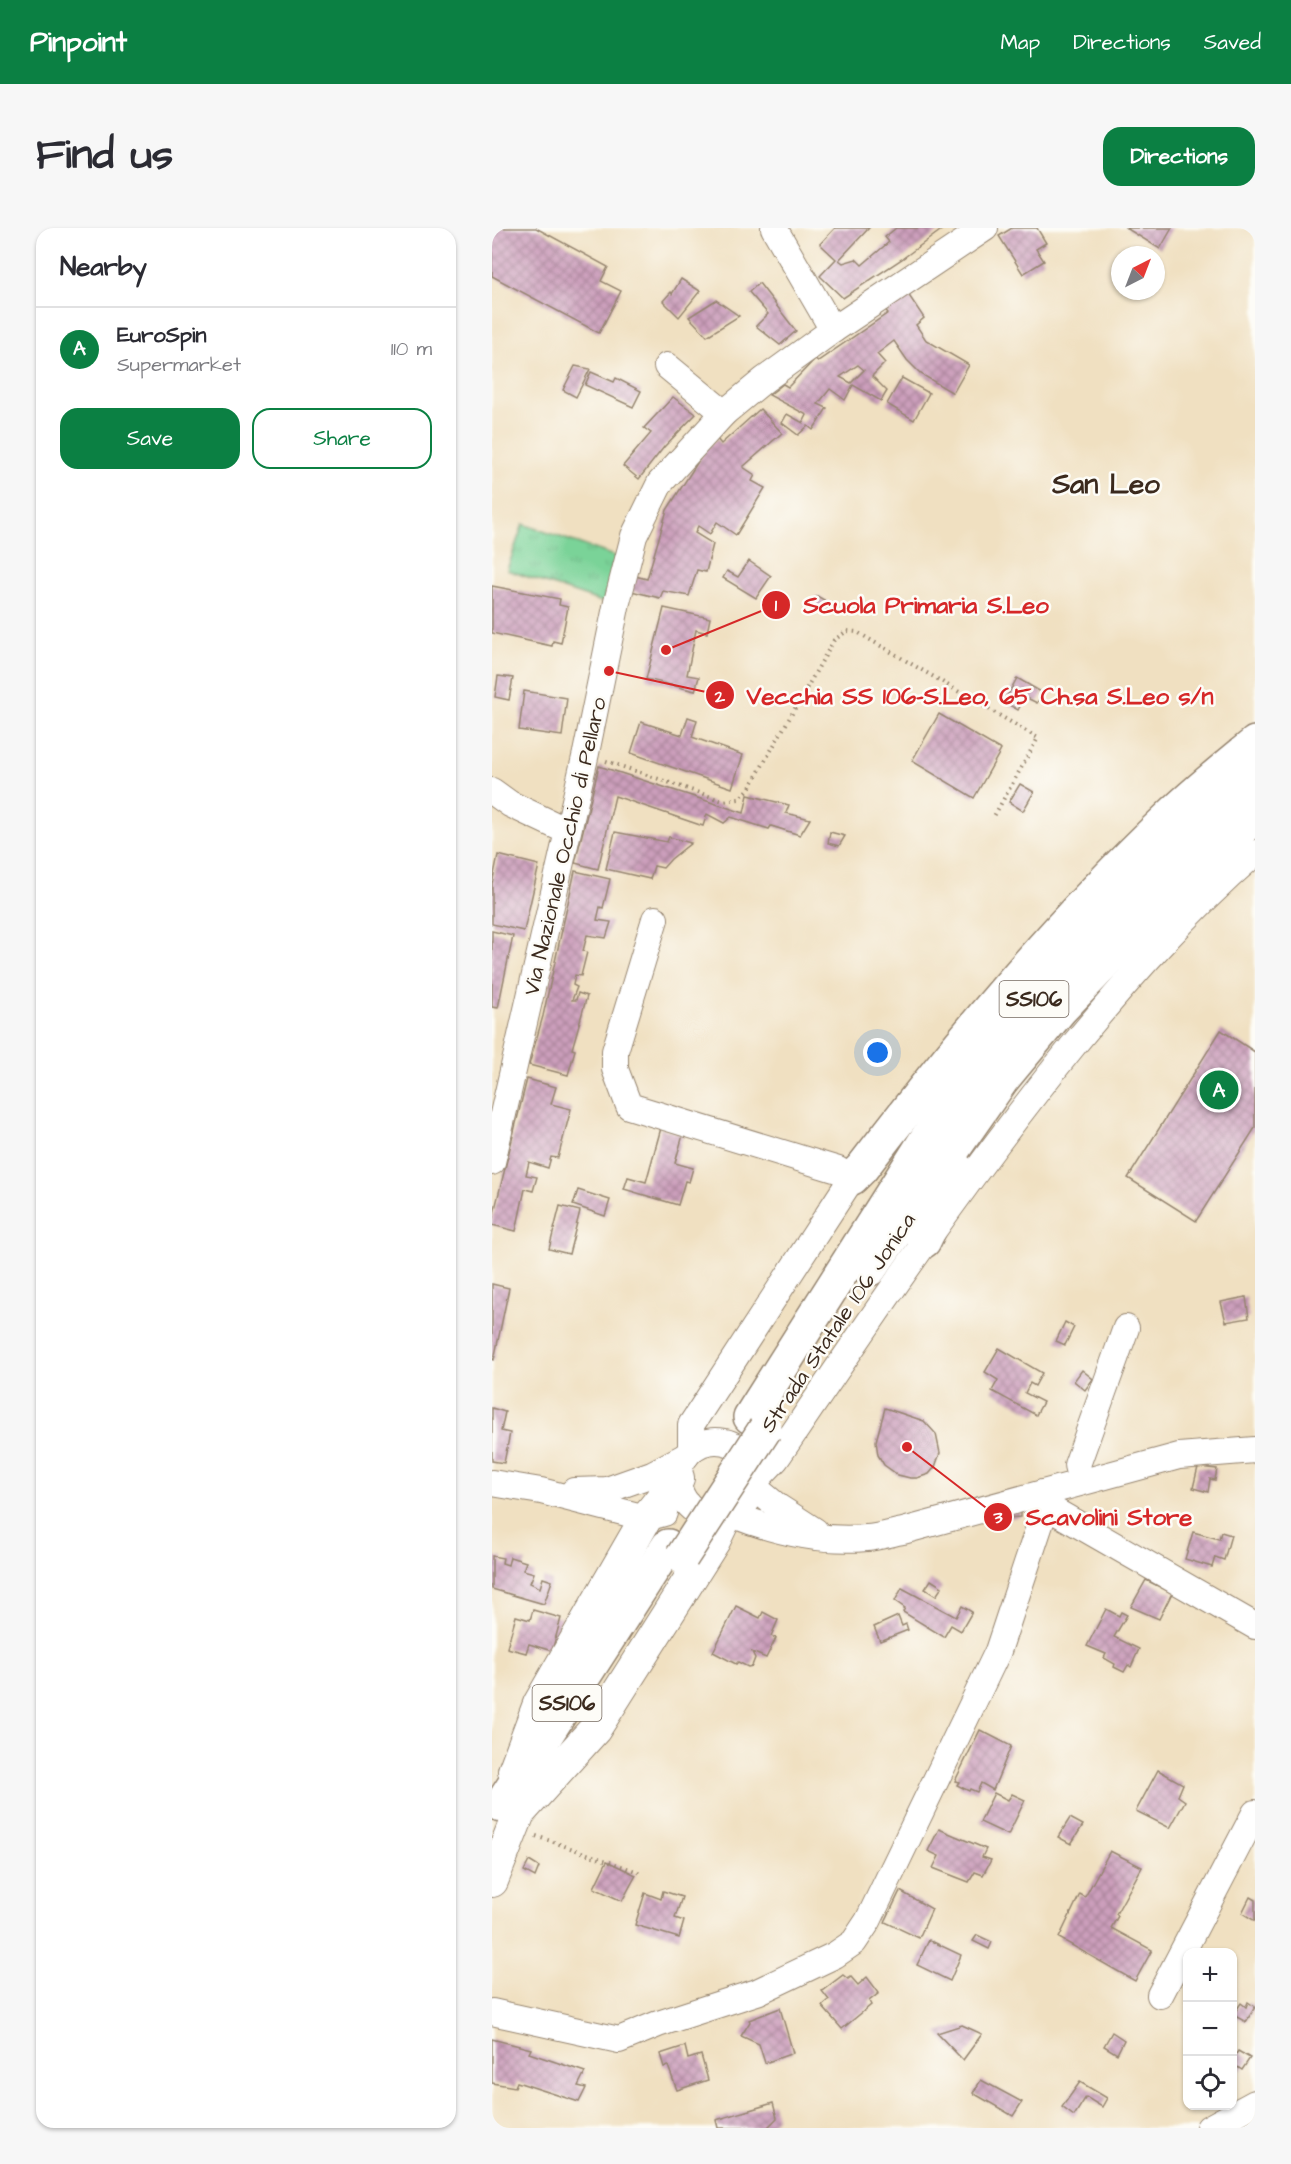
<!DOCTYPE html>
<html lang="en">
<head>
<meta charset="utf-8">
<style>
  :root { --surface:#fff; --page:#f7f7f7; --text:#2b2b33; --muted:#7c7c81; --line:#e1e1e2; --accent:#0b8043 }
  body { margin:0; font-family:"Architects Daughter",sans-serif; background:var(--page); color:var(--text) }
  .controls { position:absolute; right:18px; bottom:18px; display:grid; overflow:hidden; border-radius:12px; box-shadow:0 2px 4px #0004 }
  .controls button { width:54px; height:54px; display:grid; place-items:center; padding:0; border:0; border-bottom:2px solid var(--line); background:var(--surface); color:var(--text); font:30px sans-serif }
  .compass { position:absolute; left:619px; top:18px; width:54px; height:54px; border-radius:50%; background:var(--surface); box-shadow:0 2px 4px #0004; rotate:42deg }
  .you { position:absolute; left:386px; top:825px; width:21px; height:21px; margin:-15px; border:4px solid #fff; border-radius:50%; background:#1a73e8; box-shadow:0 0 0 9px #1a73e833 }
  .badge { display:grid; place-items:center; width:39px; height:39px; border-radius:50%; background:var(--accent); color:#fff; font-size:20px; font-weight:700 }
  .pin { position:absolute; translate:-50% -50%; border:3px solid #fff; box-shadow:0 2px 6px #0006 }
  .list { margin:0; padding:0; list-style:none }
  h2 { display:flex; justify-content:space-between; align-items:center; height:78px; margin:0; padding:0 24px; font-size:26px }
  h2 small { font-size:20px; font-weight:400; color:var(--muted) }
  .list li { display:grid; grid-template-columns:39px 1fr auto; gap:18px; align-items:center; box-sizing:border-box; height:84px; padding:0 24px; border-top:2px solid var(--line) }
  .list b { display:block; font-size:22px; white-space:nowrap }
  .list p { margin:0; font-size:20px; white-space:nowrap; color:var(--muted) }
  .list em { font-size:20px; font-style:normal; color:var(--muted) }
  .actions { display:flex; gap:12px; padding:18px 24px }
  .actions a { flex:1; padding:14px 0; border:2px solid var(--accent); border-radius:18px; text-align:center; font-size:21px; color:var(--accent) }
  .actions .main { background:var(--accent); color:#fff }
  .icon { flex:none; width:33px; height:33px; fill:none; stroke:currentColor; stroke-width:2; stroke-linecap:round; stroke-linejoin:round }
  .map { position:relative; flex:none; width:763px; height:1900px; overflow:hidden; border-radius:18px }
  header { display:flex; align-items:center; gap:36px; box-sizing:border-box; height:84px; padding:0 30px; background:var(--accent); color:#fff }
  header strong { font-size:28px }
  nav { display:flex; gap:33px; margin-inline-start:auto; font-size:21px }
  .intro { display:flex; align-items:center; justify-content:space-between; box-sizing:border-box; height:144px; padding:0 36px }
  h1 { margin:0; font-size:42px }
  .button { padding:15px 27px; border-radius:18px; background:var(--accent); color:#fff; font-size:21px; font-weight:700 }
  main { display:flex; gap:36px; padding:0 36px }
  aside { flex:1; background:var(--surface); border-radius:18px; box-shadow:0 2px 4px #0004 }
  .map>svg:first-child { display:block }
</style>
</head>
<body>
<header>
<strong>Pinpoint</strong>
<nav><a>Map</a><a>Directions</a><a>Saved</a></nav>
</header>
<div class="intro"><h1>Find us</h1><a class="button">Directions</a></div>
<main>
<aside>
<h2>Nearby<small></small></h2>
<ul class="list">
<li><span class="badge">A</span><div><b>EuroSpin</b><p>Supermarket</p></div><em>110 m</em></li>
</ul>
<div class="actions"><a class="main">Save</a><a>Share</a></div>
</aside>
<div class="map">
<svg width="763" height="1900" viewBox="0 0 763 1900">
  <defs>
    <pattern id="park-tufts" width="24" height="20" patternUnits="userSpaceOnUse" patternTransform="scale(1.5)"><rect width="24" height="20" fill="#7ad398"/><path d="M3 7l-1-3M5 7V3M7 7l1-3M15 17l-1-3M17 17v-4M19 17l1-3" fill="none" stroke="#6ab583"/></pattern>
    <pattern id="building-cross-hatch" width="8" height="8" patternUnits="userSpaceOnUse" patternTransform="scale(1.5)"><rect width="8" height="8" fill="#cc9fbc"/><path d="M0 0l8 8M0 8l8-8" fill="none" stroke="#a78298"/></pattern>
  </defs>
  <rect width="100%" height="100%" fill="#fdfcf7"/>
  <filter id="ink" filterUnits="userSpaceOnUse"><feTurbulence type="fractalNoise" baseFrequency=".0167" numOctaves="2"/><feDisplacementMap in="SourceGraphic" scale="12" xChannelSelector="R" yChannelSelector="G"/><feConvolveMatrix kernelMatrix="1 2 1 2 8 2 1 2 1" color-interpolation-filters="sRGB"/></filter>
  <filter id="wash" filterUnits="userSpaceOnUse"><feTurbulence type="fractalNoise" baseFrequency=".008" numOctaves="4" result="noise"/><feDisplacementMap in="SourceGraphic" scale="24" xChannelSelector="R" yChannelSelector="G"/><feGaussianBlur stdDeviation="1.35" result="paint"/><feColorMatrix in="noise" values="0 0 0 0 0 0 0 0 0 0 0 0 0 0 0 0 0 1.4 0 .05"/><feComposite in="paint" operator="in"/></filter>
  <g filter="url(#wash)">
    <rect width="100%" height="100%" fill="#f0e0c1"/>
    <polygon fill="url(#park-tufts)" stroke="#5a7e5b" stroke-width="1.5" points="31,296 128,330 113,375 15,342"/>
    <g id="blocks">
      <g fill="url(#building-cross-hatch)" fill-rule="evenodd">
        <polygon points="0,0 44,0 116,39 109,53 129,63 107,105 0,48"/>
        <polygon points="343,0 377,0 347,32 351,35 364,31 370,37 397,14 393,9 404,0 452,0 410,31 351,70 328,48 344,31 328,16"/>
        <polygon points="520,0 545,0 554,15 544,21 552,33 531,46 507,8"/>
        <polygon points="634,0 680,0 668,21"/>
        <polygon points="189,51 208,63 187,89 171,73 179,64 180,66"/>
        <polygon points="267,55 304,103 288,117 264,98 276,86 257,64"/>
        <path d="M 414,63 L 432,90 L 424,97 L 434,112 L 477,137 L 461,165 L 429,146 L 415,132 L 402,113 L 385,126 L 393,135 L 380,148 L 395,163 L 389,173 L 361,157 L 353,172 L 338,161 L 326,176 L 335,180 L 321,202 L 316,198 L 306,207 L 290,195 L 295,186 L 311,195 L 315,187 L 277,167 L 291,156 L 296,159 L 323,131 L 326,133 L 396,85 L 392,80 ZM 366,137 L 372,142 L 359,155 L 348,149 Z"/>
        <polygon points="224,72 247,88 215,108 197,89"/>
        <polygon points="83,138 98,141 84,169 71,162"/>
        <polygon points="99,144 122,154 124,150 149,163 141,179 93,157"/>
        <polygon points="410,150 437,165 422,192 395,176"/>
        <polygon points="181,169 204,186 172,219 147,251 131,238 159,205 152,200"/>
        <polygon points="268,181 290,205 251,239 263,247 260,253 273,260 244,307 225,294 218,306 206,298 203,305 221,316 214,344 205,342 197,368 171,363 168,370 135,362 139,347 155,351 175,282 214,221 225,211 229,216"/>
        <polygon points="257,333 279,348 264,370 231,350 235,343 246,349"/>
        <polygon points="0,358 68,371 67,377 76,379 69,415 61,413 60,418 0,405"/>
        <polygon points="325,368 339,376 334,384 320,376"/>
        <polygon points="172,380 218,390 215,405 204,402 195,447 207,449 203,463 154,451"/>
        <polygon points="6,448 21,450 17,472 3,469"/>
        <polygon points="525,450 551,465 545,475 533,469 526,482 512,474"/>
        <polygon points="32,463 75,470 70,508 27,502"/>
        <polygon points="447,486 509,522 482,570 420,533"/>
        <polygon points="196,489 205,492 200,509 251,527 240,560 139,525 149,494 190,507"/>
        <polygon points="107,538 252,585 256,567 297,577 294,585 318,591 308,607 279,598 277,601 239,589 232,595 215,586 211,598 123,568 106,641 83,635"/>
        <polygon points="528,556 542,564 531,583 517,574"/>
        <polygon points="123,604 175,614 177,609 199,615 179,631 171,640 162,638 158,651 114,641"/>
        <polygon points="338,604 353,608 347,618 336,615"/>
        <polygon points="6,627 47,637 32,703 0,696 0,656"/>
        <polygon points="83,643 118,651 111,680 108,679 105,692 119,694 114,710 95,707 91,723 95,724 89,748 83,747 81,757 85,759 80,772 84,772 86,765 95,768 80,821 83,822 76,847 37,837 51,788"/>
        <polygon points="0,703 21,708 6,780 0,779"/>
        <polygon points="729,802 763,824 763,900 704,993 636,950"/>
        <polygon points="35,851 64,859 59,876 79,881 66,930 59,929 56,940 37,934 34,947 45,949 41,963 33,961 24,1003 0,997 0,993"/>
        <polygon points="169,900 191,907 183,935 201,940 197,954 193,953 186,977 132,961 136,949 154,954"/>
        <polygon points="86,962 118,972 113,988 81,977"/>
        <polygon points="68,978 88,983 77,1026 57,1021"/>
        <polygon points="0,1056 17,1060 2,1132 0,1131"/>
        <polygon points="754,1069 757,1090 734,1094 729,1074"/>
        <polygon points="573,1094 582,1099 573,1117 564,1113"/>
        <polygon points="507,1120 550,1145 543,1158 538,1155 533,1165 551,1174 544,1187 500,1163 506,1152 493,1144"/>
        <polygon points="590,1142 601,1151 593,1162 582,1153"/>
        <polygon points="0,1180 13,1184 9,1203 18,1205 12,1235 0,1233"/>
        <polygon points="393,1180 432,1193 444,1206 448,1225 443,1239 437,1246 425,1250 418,1250 406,1247 392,1237 386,1227 384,1213"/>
        <polygon points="706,1239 725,1241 723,1252 718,1251 716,1264 701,1260"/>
        <polygon points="528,1273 528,1289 512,1290 511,1279"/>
        <polygon points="701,1304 727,1311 729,1304 739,1307 732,1332 723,1329 720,1339 693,1331"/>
        <polygon points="0,1328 11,1330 10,1335 16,1337 18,1329 34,1334 31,1342 42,1345 38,1355 48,1360 51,1350 60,1353 52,1376 0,1361"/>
        <polygon points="439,1352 450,1359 444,1368 433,1361"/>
        <polygon points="654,1352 680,1365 667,1391 639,1379"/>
        <polygon points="410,1360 464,1389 470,1378 480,1384 469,1403 459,1397 452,1409 411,1384 413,1380 403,1373"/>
        <polygon points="244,1378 268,1390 271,1384 286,1392 279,1408 284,1410 274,1430 260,1424 263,1430 260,1438 256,1439 246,1434 244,1436 221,1424"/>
        <polygon points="614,1381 627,1388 629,1384 635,1387 622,1409 647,1421 639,1439 636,1437 632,1444 622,1439 623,1436 612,1430 614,1426 595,1418"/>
        <polygon points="41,1382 69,1390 60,1423 37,1416 34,1425 15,1420 24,1388 38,1392"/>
        <polygon points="406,1388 410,1398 414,1396 416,1402 388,1413 382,1399"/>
        <polygon points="488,1502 519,1518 501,1562 489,1555 485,1564 478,1561 477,1563 465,1557 467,1554 463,1553"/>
        <polygon points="666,1542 691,1556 686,1568 693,1573 678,1600 644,1583"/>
        <polygon points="502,1565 516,1572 520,1566 533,1572 516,1607 488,1594"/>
        <polygon points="578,1590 591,1597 579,1616 566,1609"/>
        <polygon points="447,1601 494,1621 490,1629 499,1632 491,1647 483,1644 477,1654 441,1640 447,1628 436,1623"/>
        <polygon points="618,1623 650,1639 624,1686 626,1688 619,1700 660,1722 643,1753 567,1710 588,1666 593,1669"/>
        <polygon points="37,1633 47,1639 43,1649 32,1643"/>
        <polygon points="115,1633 144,1647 130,1673 102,1660"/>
        <polygon points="171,1663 190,1669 183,1690 192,1693 187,1710 143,1697 153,1665 169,1671"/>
        <polygon points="408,1663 440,1681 427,1710 393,1694"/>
        <polygon points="758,1669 763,1672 763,1693 750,1685"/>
        <polygon points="485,1707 500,1714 497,1721 481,1713"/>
        <polygon points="437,1712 469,1727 458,1753 425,1737"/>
        <polygon points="351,1747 356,1751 359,1749 366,1757 375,1749 387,1765 377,1773 379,1777 350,1801 330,1778 337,1772 330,1763"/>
        <polygon points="756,1774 763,1779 754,1794 741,1787 749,1775 754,1779"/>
        <polygon points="288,1780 301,1825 273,1835 267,1816 249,1808 258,1794 257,1792"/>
        <polygon points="470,1797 490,1806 471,1832 445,1805"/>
        <polygon points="620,1804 632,1812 625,1826 612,1818"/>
        <polygon points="0,1811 39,1821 37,1825 93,1844 86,1858 94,1860 87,1874 25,1854 23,1859 0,1855"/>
        <polygon points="193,1818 196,1831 209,1827 216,1852 185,1862 176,1838 172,1839 168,1826"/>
        <polygon points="746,1823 758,1830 750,1842 741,1836 741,1831"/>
        <polygon points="489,1852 530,1874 521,1888 481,1865"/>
        <polygon points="588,1854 615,1870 610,1879 594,1869 582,1888 570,1879"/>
        <polygon points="281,1875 285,1890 275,1900 226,1900 224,1892"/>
      </g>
    </g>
  </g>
  <g filter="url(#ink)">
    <use href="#blocks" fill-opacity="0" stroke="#968570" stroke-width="1.5"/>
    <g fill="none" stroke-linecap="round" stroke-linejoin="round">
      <g stroke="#968570" stroke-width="28">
        <g id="minor">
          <polyline points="282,0 341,102"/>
          <polyline points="175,138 232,185"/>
          <polyline points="0,563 18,576 75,603"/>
          <polyline points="163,691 123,823 123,841 137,878 346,942 360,950 199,1197 199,1222"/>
          <polyline points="0,934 94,525 125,374 142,308 168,255 232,185 272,152 341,102 493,0"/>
          <circle cx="224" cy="1251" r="38"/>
          <path d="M 262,1254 L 284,1231 C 379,1091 473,951 580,819 C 637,750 695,684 763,625"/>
          <polyline points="589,1254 585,1237 634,1100"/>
          <polyline points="0,1255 49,1263 154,1290 172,1285"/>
          <polyline points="262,1259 286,1279 323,1303"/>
          <polyline points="82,1263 115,1262 160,1246 194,1228"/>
          <polyline points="551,1265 554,1278 763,1398"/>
          <path d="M 239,1286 C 281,1303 329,1314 375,1310 C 387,1309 399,1305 411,1303 L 687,1228 L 763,1222"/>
          <polyline points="668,1767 763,1585"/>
          <polyline points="0,1784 127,1812 166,1796 265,1764 343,1727 362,1714 376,1693 506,1423 554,1278"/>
          <polyline points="717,1900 763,1875"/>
        </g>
      </g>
      <g stroke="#968570" stroke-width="34">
        <g id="major">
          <polyline points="22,1543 47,1476 154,1290 186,1250"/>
          <polyline points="0,1653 27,1585 103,1501 222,1313 234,1288"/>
        </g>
      </g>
      <g stroke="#968570" stroke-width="36">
        <g id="highway">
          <path d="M 360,950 L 370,940 C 464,817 564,696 677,589 C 704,563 734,539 763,515"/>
          <polyline points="432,1013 466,942"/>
          <polyline points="378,1041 510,852 569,781 665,681 719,628 763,589"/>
          <polyline points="258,1189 457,875 550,761 641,664 699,606 763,550"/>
          <polyline points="9,1577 176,1318"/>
        </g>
      </g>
      <g stroke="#968570" stroke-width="4" stroke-dasharray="1.5 4.5" stroke-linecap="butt">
        <polyline points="114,533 231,573 247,571 257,561 342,412 355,403 365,404 546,510 501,590"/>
        <polyline points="44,1608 149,1645"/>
      </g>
      <use href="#minor" stroke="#fff" stroke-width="26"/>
      <use href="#major" stroke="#fff" stroke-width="32"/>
      <use href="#highway" stroke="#fff" stroke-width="33"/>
      <g stroke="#968570" stroke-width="36" stroke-linecap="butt">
        <polyline id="highway-bridge" points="190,1329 273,1201"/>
      </g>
      <use href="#highway-bridge" stroke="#fff" stroke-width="33"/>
    </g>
  </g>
  <g text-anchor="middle" stroke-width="5" stroke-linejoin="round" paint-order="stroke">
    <g fill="#fdfcf7" stroke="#75695f" stroke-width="1.5">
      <rect x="507.5" y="753" width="69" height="36" rx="4.5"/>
      <rect x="40.5" y="1457" width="69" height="36" rx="4.5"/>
    </g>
    <g font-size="21" font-weight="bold" fill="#3b2a1e">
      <text x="542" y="778">SS106</text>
      <text x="75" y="1482">SS106</text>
    </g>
    <g font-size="22" fill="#3b2a1e" stroke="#fdfcf7">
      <text transform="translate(72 618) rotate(-77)" y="8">Via Nazionale Occhio di Pellaro</text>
      <text transform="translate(345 1094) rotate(-56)" y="8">Strada Statale 106 Jonica</text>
    </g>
    <g font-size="28" font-weight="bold" fill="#3b2a1e" stroke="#fdfcf7">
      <text x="614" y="265">San Leo</text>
    </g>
  </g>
  <path fill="none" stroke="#d62828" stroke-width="2" d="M174 422L284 377M117 443L228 467M415 1219L506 1289"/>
  <g fill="#d62828" stroke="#fdfcf7" stroke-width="2">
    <circle cx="174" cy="422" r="6"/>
    <circle cx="117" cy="443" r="6"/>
    <circle cx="415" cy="1219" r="6"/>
    <circle cx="284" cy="377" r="15"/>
    <circle cx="228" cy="467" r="15"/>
    <circle cx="506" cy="1289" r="15"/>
  </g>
  <g font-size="18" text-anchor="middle" font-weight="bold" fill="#fff">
    <text x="284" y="383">1</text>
    <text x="228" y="474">2</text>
    <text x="506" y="1295">3</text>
  </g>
  <g font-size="24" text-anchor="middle" font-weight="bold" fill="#d62828" stroke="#fdfcf7" stroke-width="5" stroke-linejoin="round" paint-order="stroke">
    <text x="434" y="385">Scuola Primaria S.Leo</text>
    <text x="488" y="476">Vecchia SS 106-S.Leo, 65 Ch.sa S.Leo s/n</text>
    <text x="617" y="1297">Scavolini Store</text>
  </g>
</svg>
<div class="controls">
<button>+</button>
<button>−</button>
<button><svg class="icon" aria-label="locate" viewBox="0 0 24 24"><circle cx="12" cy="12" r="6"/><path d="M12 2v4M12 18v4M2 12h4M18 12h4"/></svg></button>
</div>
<svg class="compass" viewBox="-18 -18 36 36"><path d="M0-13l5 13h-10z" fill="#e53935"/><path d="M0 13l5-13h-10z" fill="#7c7c81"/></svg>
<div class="you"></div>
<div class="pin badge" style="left:727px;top:862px">A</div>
</div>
</main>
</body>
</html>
